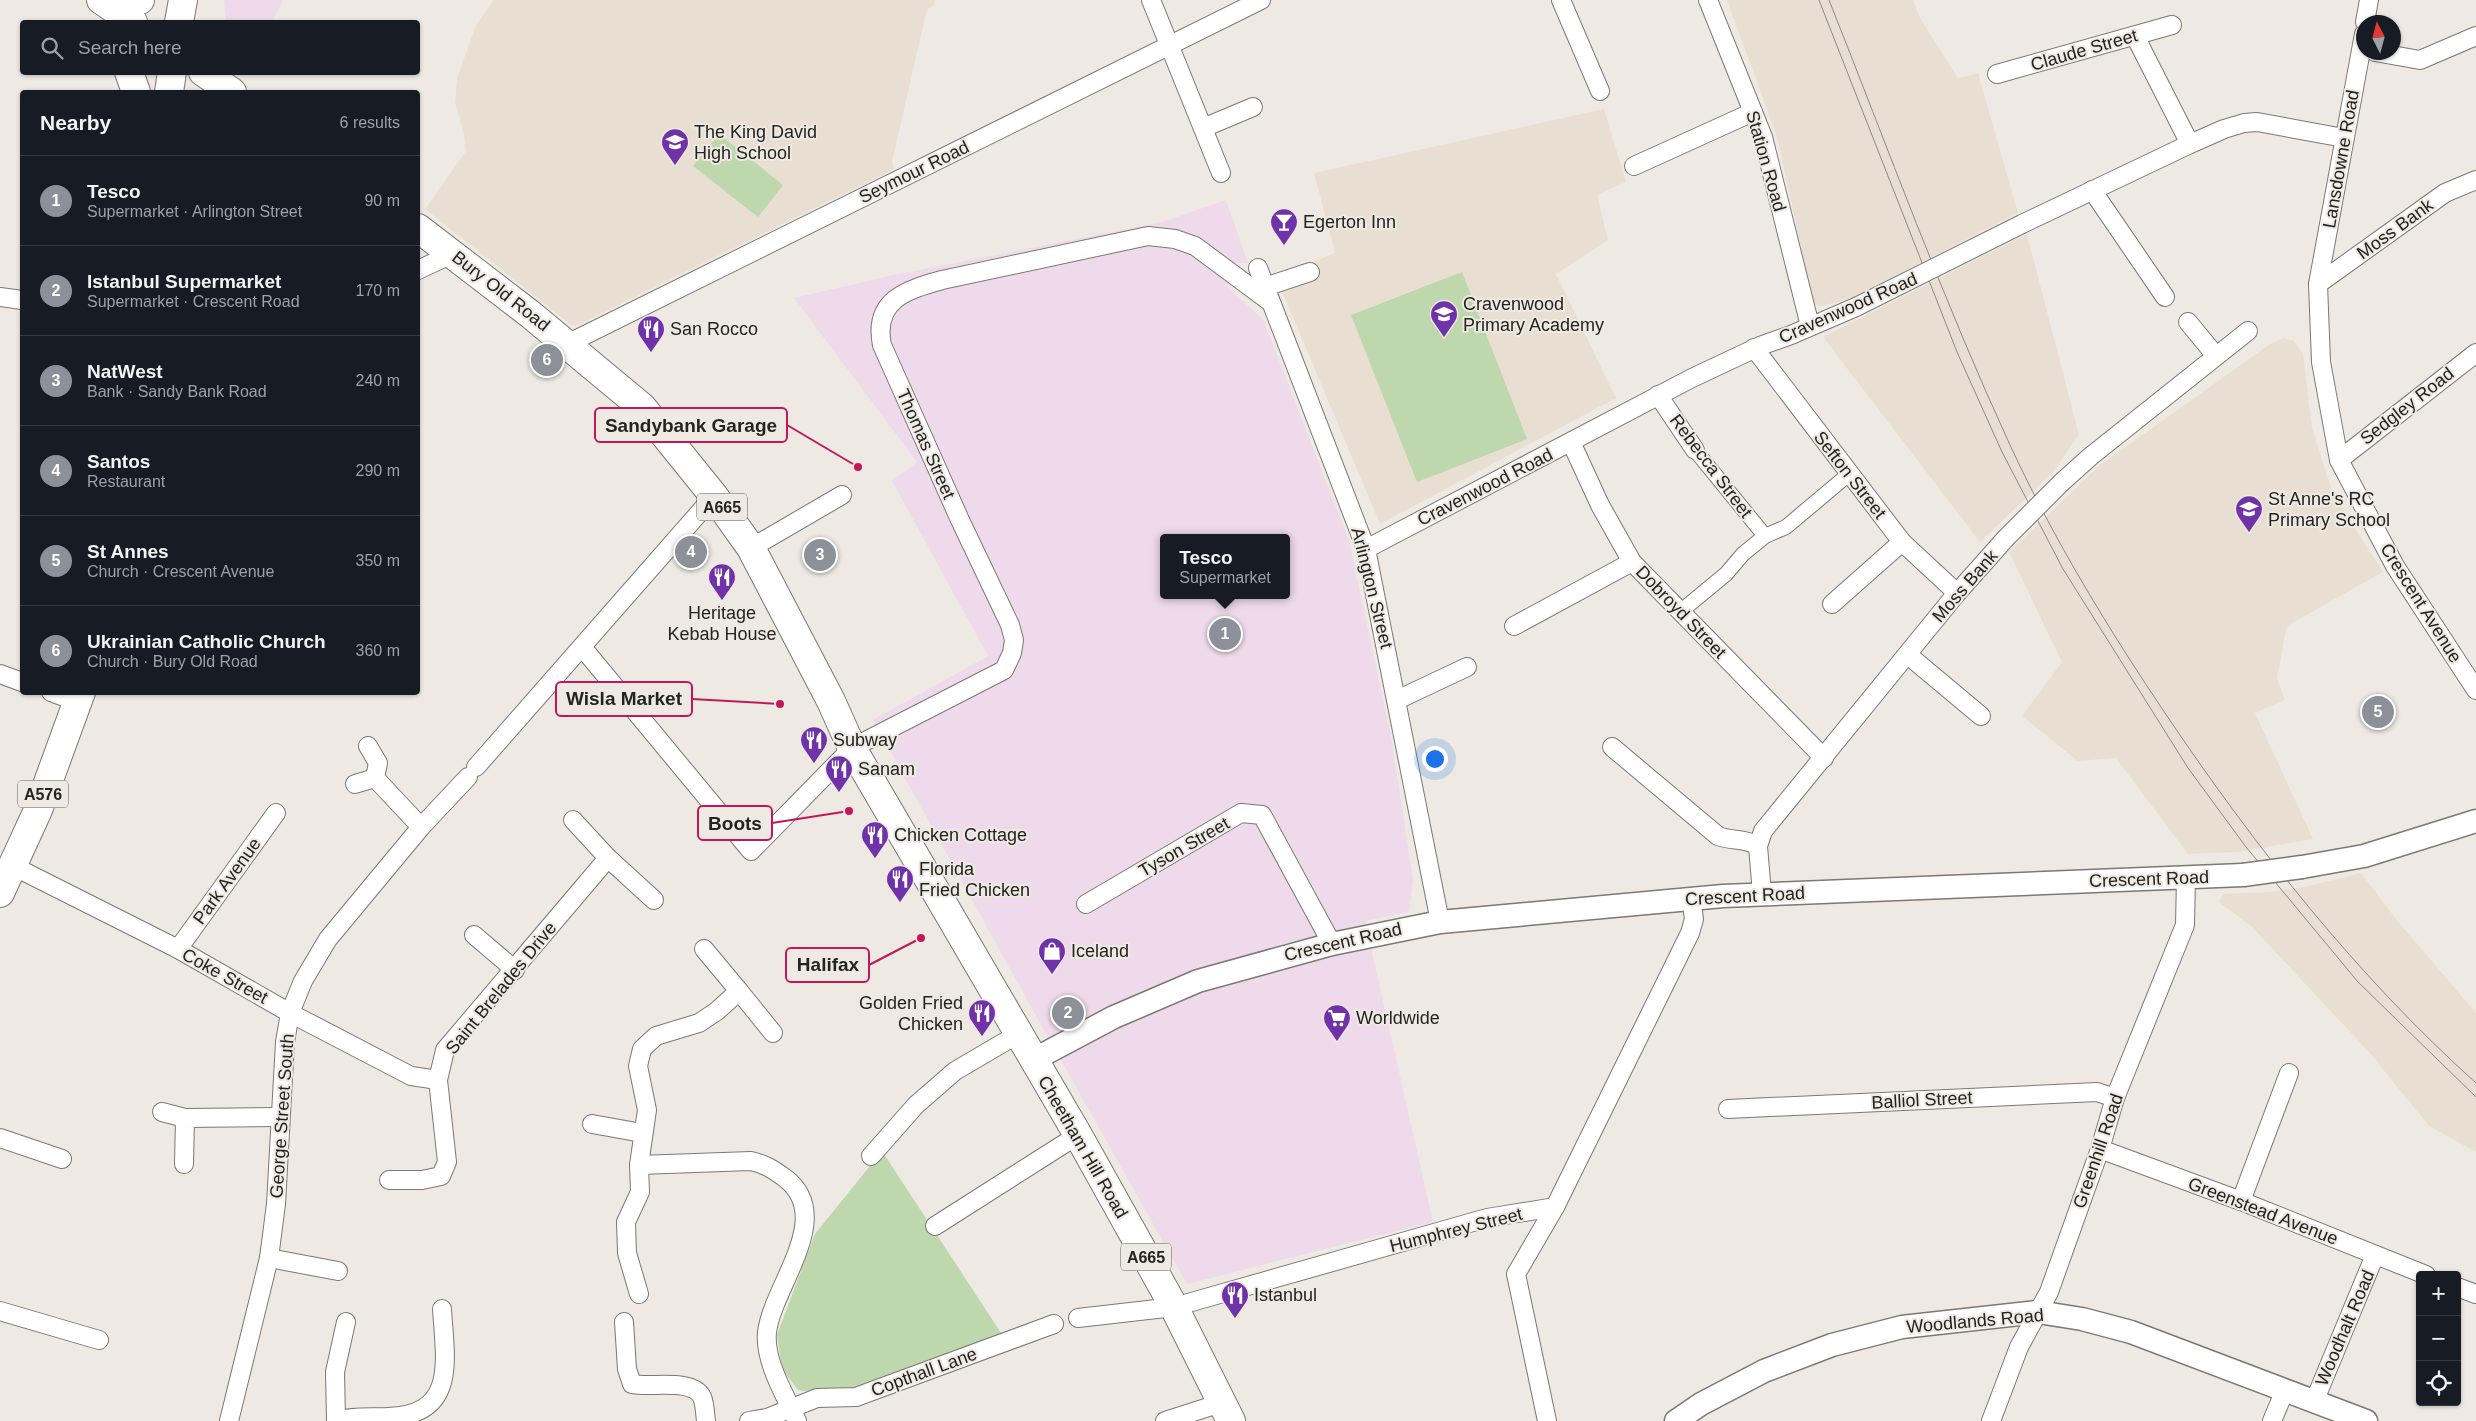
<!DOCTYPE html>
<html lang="en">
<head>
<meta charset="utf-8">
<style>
  :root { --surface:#171b24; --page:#20242c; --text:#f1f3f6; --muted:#9ea1a6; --line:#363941; --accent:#8c9099 }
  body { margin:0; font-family:Arial,sans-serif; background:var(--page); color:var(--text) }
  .controls { position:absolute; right:15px; bottom:15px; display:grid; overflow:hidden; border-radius:5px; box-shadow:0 1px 4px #0004 }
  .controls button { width:45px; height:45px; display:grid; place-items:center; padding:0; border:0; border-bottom:1px solid var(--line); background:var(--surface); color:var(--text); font:25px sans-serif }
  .compass { position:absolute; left:2356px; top:15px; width:45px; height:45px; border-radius:50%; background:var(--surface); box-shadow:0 1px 4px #0004; rotate:354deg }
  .you { position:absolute; left:1434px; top:758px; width:18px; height:18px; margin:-12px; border:4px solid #fff; border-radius:50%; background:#1a73e8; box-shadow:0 0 0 8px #1a73e833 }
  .badge { display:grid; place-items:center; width:32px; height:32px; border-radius:50%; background:var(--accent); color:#fff; font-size:16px; font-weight:700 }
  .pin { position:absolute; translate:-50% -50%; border:2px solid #fff; box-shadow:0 1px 5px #0006 }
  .popup { position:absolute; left:1160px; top:534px; width:130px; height:65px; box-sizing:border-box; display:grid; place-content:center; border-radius:5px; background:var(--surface); filter:drop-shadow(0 1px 4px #0005); font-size:16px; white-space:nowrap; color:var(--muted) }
  .popup b { font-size:19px; color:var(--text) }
  .popup::after { content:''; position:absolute; left:50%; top:100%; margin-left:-10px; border:10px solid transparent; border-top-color:var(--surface) }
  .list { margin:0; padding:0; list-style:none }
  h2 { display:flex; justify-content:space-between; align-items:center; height:65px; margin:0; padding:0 20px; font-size:21px }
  h2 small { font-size:16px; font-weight:400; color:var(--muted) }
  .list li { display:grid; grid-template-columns:32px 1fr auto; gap:15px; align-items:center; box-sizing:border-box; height:90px; padding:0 20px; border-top:1px solid var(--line) }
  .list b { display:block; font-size:19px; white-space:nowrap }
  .list p { margin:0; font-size:16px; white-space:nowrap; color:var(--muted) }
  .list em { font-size:16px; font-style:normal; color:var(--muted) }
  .icon { flex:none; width:28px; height:28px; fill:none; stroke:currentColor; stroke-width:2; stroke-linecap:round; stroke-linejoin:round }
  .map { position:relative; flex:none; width:2476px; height:1421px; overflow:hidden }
  .search { position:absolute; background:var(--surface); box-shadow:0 1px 4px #0004; left:20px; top:20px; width:400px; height:55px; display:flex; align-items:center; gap:12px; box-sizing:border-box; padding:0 18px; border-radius:5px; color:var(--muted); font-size:19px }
  .panel { position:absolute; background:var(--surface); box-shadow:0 1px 4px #0004; left:20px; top:90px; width:400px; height:605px; border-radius:5px }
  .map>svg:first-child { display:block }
</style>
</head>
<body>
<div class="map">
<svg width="2476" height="1421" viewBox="0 0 2476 1421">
  <rect width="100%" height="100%" fill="#eeeae3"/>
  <g fill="#eedaea" fill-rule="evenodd">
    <polygon points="224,0 283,0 272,22 226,22"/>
    <path d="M 1226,200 L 1248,263 L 1233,263 L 1228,288 L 1263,319 L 1349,541 L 1391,736 L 1413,880 L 1409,912 L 1365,921 L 1433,1222 L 1187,1284 L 1031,1007 L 873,720 L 988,656 L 892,481 L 917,462 L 794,298 L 894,275 L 1162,222 ZM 1164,538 L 1286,538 L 1286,595 L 1164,595 Z"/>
  </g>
  <g fill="#e8dfd2">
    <polygon points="494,0 935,0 933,7 927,9 892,162 894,169 576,326 571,325 425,209 466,151 464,134 455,103 457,78 476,25"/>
    <polygon points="1727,0 1913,0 1920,18 1958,78 1978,73 2018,213 1852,298 1818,307 1813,301 1777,137"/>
    <polygon points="1604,109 1626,182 1597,195 1608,240 1556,274 1616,398 1380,524 1276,277 1335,253 1314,173"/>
    <polygon points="2027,234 2079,435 2053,472 1980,542 1823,337"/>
    <polygon points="2284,338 2294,341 2303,354 2312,428 2333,494 2383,572 2287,626 2277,678 2285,700 2255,713 2313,839 2237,852 2188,854 2116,758 2078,761 2022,716 2062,662 2009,552 2099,466 2270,344"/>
    <polygon points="2361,873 2396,919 2476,1013 2476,1152 2429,1126 2369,1052 2252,927 2219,902 2223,894 2270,892 2309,886"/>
  </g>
  <g fill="#bed7ad">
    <polygon points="719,134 783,185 758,217 693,166"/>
    <polygon points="1462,272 1527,439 1417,482 1351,315"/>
    <polygon points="882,1151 1001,1333 854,1389 816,1393 798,1390 782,1369 777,1335 815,1234"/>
  </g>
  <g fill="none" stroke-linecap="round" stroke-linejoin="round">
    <g stroke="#7c7872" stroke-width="16">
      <g id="pedestrian">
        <polyline points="1695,450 1765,536"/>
        <polyline points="1680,612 1726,574 1743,554 1765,536 1786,527 1849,474"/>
      </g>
    </g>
    <g stroke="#7c7872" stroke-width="20">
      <g id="minor">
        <polyline points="1151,0 1221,173"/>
        <polyline points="1561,0 1600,91"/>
        <polyline points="1708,0 1763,137 1810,326"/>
        <polyline points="2365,22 2369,0"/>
        <polyline points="2364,34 2318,284 2321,362 2339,460 2395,566 2476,690"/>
        <polyline points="2135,36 2190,144"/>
        <polyline points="2375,52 2420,60 2476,36"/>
        <polyline points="1997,74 2172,25"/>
        <polyline points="1203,128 1253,107"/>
        <polyline points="1634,166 1753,112"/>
        <polyline points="2092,190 2165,297"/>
        <polyline points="2022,224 2190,144 2224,129 2244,123 2257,122 2344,138"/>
        <polyline points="1258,268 1366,549 1440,922"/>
        <polyline points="418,270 454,253"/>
        <polyline points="2318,284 2445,193 2476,180"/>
        <polyline points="1265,287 1310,272"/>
        <polyline points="0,297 22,300"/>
        <polyline points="2188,322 2216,356"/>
        <polyline points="567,344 1261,0"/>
        <polyline points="1754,348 1902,542 1957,593"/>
        <polyline points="1658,395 1695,450"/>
        <polyline points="1571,442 1600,505 1632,562 1824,758"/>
        <polyline points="2339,460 2476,353"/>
        <polyline points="2062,482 2091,456 2248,331"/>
        <polyline points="751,548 842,495"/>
        <polyline points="1366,549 1692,378 1760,346 1791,335 1856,307"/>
        <polyline points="1832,604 1902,542"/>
        <polyline points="1514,626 1632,562"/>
        <path d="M 582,647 L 751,851 L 852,748 L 1004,670 L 1012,653 L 1014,640 L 1010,625 L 960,520 L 882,345 C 873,300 906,290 942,280 L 1148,236 L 1175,239 L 1195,246 L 1269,301"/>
        <polyline points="1908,655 1981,716"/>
        <polyline points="0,674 22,682"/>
        <polyline points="51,692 78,702"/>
        <polyline points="1397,700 1467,667"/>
        <polyline points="368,746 378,763 375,778 421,827"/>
        <path d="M 1612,747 L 1718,836 C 1734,842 1742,837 1758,846"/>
        <polyline points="476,767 714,496"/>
        <polyline points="355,784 375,778"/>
        <polyline points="573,820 608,858"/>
        <polyline points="13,866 178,949 290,1013 411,1076 438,1080"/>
        <polyline points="1762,894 1758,846 1763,831 1957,593 2006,538"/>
        <polyline points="1086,904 1241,813 1262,815 1332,944"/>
        <polyline points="474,935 515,970"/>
        <polyline points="178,949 276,813"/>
        <polyline points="739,991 773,1033"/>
        <polyline points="1728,1109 2097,1092 2115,1098"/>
        <polyline points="162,1112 185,1118"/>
        <polyline points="592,1124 642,1133"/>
        <polyline points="0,1138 62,1159"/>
        <polyline points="2100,1149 2241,1201 2426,1275"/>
        <polyline points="871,1156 916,1105 955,1071 1018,1034"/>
        <polyline points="184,1164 185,1118 279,1117"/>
        <polyline points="639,1165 647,1110 638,1066 642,1049 656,1036 699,1023 717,1011 739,991 704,949"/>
        <polyline points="389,1180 422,1180 441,1176 447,1162 438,1080 445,1050 608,858 654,900"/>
        <polyline points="2241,1201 2289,1073"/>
        <polyline points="935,1226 1078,1135"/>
        <polyline points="269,1258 338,1271"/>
        <polyline points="2457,1287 2476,1294"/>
        <path d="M 639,1294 L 627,1253 L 626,1222 L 640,1192 L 639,1165 L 751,1161 C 765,1164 774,1170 785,1178 C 836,1217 773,1285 767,1332 C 764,1361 785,1395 797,1421"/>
        <polyline points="0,1311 99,1340"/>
        <polyline points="1078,1318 1174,1307 1487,1218 1555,1207"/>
        <path d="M 624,1322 L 627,1369 L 632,1384 C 651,1388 693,1378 702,1397 C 705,1404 705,1414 706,1421"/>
        <polyline points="2314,1402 2375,1255"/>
        <polyline points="336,1420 335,1372 346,1322"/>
        <polyline points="229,1421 269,1258 276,1204 285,1042 290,1013 303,981 328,939 421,827 468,777"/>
        <path d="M 336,1421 C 349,1416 372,1418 388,1417 C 458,1415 445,1359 442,1309"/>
        <polyline points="749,1421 767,1418 817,1398 856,1397 1054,1324"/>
        <polyline points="1165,1421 1221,1403"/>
        <polyline points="1547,1421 1516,1274 1555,1207 1690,933 1694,919 1691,898"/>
        <polyline points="1991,1421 2019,1347 2049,1292 2100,1149 2115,1098 2185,925 2186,877"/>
        <polyline points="2272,1421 2285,1390"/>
      </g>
    </g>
    <g stroke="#7c7872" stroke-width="25">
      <g id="tertiary">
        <polyline points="2302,867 2364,856 2476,821"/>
        <polyline points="1033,1060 1114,1017 1198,981 1332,944 1440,922 1723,896 2243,875"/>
        <polyline points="1676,1421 1701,1404 1764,1371 1832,1345 1902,1327 2038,1312 2082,1319 2131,1332 2366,1421"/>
      </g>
    </g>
    <g stroke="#7c7872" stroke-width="30">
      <g id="primary">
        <polyline points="101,0 133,22"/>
        <polyline points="108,0 140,0"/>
        <polyline points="129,72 136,92"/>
        <polyline points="169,92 172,72"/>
        <polyline points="0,893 38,810 81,692"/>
      </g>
    </g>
    <g stroke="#7c7872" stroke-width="30">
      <g id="trunk">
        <polyline points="179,22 183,0"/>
        <polyline points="203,72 232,92"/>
        <polyline points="418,228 530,314 642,407 714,496 751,548 831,701 852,748 1078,1135 1174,1307 1231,1421"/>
      </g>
    </g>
    <use href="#pedestrian" stroke="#fff" stroke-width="14"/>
    <use href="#minor" stroke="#fff" stroke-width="18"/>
    <use href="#tertiary" stroke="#fff" stroke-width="22"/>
    <use href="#primary" stroke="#fff" stroke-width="28"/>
    <use href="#trunk" stroke="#fff" stroke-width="28"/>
    <g stroke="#8c8984" stroke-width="1">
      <polyline points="1819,0 1957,352 2002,452 2063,569 2188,768 2246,847 2358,982 2476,1097"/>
      <path d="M 1829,0 C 1888,148 1943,300 2010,445 C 2054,540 2109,630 2167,716 C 2256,848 2357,976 2476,1083"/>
    </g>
    <g stroke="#7c7872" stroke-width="20" stroke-linecap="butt">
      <g id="minor-bridge">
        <polyline points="1856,307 2022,224"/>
        <polyline points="2006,538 2062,482"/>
      </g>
    </g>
    <g stroke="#7c7872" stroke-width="25" stroke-linecap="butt">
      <polyline id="tertiary-bridge" points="2243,875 2302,867"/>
    </g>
    <use href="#minor-bridge" stroke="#fff" stroke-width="18"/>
    <use href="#tertiary-bridge" stroke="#fff" stroke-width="22"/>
  </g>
  <defs>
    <g id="school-pin" transform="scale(1.4375)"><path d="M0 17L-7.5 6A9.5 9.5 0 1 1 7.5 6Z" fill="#7032a8" stroke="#eeeae3"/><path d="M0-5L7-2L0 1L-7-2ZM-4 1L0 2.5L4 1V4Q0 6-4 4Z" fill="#fff"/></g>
    <g id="bar-pin" transform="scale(1.4375)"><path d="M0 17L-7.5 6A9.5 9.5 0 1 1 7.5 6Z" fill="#7032a8" stroke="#eeeae3"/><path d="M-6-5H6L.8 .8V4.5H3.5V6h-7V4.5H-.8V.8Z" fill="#fff"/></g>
    <g id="restaurant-pin" transform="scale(1.4375)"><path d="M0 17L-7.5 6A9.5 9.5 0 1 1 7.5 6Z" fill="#7032a8" stroke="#eeeae3"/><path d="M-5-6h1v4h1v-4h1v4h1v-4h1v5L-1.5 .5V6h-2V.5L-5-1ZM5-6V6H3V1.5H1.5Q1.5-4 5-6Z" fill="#fff"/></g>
    <g id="shop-pin" transform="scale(1.4375)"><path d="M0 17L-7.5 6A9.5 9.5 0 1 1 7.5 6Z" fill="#7032a8" stroke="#eeeae3"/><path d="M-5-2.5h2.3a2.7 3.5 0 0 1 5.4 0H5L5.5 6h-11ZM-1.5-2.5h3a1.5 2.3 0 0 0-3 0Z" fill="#fff"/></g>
    <g id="supermarket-pin" transform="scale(1.4375)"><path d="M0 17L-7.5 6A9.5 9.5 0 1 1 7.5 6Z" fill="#7032a8" stroke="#eeeae3"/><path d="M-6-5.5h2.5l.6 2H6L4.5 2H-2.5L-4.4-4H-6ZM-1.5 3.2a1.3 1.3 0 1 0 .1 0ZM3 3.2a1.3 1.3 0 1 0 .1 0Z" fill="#fff"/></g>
  </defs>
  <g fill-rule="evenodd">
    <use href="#school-pin" x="675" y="142"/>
    <use href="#bar-pin" x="1284" y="222"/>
    <use href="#school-pin" x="1444" y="314"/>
    <use href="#restaurant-pin" x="651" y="329"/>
    <use href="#school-pin" x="2249" y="509"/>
    <use href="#restaurant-pin" x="722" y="577"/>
    <use href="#restaurant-pin" x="814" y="740"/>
    <use href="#restaurant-pin" x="839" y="769"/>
    <use href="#restaurant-pin" x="875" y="835"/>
    <use href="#restaurant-pin" x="900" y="879"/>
    <use href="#shop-pin" x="1052" y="951"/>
    <use href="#restaurant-pin" x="982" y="1013"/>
    <use href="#supermarket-pin" x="1337" y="1018"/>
    <use href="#restaurant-pin" x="1235" y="1295"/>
  </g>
  <g text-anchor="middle" stroke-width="4" stroke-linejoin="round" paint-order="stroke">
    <g fill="#eeeae3" stroke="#615f5a" stroke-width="1">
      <rect x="697" y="493.5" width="50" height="27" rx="4"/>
      <rect x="18" y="780.5" width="50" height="27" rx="4"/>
      <rect x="1121" y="1243.5" width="50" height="27" rx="4"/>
    </g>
    <g font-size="16" font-weight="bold" fill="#242320">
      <text x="722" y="513">A665</text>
      <text x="43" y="800">A576</text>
      <text x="1146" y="1263">A665</text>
    </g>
    <g font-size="18" fill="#242320" stroke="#eeeae3">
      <text transform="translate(2084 50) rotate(-16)" y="6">Claude Street</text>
      <text transform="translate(2341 159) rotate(-80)" y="6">Lansdowne Road</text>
      <text transform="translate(1766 161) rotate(74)" y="6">Station Road</text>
      <text transform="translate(914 172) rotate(-26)" y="6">Seymour Road</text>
      <text transform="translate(2395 229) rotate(-36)" y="6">Moss Bank</text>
      <text transform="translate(501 291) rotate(38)" y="6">Bury Old Road</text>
      <text transform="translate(1848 308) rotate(-24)" y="6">Cravenwood Road</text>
      <text transform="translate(2407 406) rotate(-38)" y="6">Sedgley Road</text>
      <text transform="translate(926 444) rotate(66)" y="6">Thomas Street</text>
      <text transform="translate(1711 466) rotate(53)" y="6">Rebecca Street</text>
      <text transform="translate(1850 475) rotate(52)" y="6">Sefton Street</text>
      <text transform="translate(1485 487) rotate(-27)" y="6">Cravenwood Road</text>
      <text transform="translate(1965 586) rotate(-49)" y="6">Moss Bank</text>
      <text transform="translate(1372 588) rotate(76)" y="6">Arlington Street</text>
      <text transform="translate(2421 603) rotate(58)" y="6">Crescent Avenue</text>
      <text transform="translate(1681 612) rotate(46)" y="6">Dobroyd Street</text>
      <text transform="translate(1184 847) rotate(-30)" y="6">Tyson Street</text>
      <text transform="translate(2149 879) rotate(-2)" y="6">Crescent Road</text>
      <text transform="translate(227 881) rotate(-54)" y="6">Park Avenue</text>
      <text transform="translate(1745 896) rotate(-3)" y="6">Crescent Road</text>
      <text transform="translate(1343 942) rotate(-13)" y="6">Crescent Road</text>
      <text transform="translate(225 976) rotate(29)" y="6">Coke Street</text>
      <text transform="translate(501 988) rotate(-51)" y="6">Saint Brelades Drive</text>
      <text transform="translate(1922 1100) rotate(-3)" y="6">Balliol Street</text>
      <text transform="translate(282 1116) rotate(-86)" y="6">George Street South</text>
      <text transform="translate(1083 1147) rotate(60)" y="6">Cheetham Hill Road</text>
      <text transform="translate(2098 1151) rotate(-71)" y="6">Greenhill Road</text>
      <text transform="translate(2263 1211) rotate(21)" y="6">Greenstead Avenue</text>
      <text transform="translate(1456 1230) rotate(-14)" y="6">Humphrey Street</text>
      <text transform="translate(1975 1321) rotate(-5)" y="6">Woodlands Road</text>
      <text transform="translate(2345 1328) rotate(-67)" y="6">Woodhalt Road</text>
      <text transform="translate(924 1372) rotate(-20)" y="6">Copthall Lane</text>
    </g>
    <g font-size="18" fill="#242320" stroke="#eeeae3" text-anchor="start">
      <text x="694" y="138">The King David<tspan x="694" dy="21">High School</tspan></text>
      <text x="1303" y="228">Egerton Inn</text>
      <text x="1463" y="310">Cravenwood<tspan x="1463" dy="21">Primary Academy</tspan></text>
      <text x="670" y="335">San Rocco</text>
      <text x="2268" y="505">St Anne's RC<tspan x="2268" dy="21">Primary School</tspan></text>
      <text x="722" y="619" text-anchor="middle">Heritage<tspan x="722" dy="21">Kebab House</tspan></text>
      <text x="833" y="746">Subway</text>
      <text x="858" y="775">Sanam</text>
      <text x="894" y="841">Chicken Cottage</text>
      <text x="919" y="875">Florida<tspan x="919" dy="21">Fried Chicken</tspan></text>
      <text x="1071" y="957">Iceland</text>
      <text x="963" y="1009" text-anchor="end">Golden Fried<tspan x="963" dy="21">Chicken</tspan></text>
      <text x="1356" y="1024">Worldwide</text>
      <text x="1254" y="1301">Istanbul</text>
    </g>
  </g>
  <path fill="none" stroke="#c2185b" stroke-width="2" d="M858 467L787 425M780 704L692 699M849 811L772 823M921 938L869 965"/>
  <g fill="#c2185b" stroke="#eeeae3" stroke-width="2">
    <circle cx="858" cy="467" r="5"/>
    <circle cx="780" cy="704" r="5"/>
    <circle cx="849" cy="811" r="5"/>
    <circle cx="921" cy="938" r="5"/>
  </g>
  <g fill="#eeeae3" stroke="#c2185b" stroke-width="2">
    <rect x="595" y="408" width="192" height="34" rx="5"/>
    <rect x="556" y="682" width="136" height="34" rx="5"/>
    <rect x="698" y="806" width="74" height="34" rx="5"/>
    <rect x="786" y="948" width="83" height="34" rx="5"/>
  </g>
  <g font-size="19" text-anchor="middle" font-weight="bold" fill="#242320">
    <text x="691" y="432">Sandybank Garage</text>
    <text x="624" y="705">Wisla Market</text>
    <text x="735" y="830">Boots</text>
    <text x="828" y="971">Halifax</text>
  </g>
</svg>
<div class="controls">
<button>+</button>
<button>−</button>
<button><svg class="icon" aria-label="locate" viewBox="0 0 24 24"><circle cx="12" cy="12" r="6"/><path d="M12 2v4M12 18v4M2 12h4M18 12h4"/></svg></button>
</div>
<svg class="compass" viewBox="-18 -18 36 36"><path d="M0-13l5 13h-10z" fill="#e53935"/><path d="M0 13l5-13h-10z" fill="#9ea1a6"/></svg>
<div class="you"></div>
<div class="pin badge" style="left:1225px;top:634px">1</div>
<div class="popup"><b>Tesco</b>Supermarket</div>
<div class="pin badge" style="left:1068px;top:1013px">2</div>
<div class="pin badge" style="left:820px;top:555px">3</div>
<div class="pin badge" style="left:691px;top:552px">4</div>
<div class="pin badge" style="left:2378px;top:712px">5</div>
<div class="pin badge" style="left:547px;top:360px">6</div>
<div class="search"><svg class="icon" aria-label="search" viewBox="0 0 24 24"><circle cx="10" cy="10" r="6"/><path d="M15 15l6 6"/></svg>Search here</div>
<section class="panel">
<h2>Nearby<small>6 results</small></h2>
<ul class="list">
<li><span class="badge">1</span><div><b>Tesco</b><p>Supermarket · Arlington Street</p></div><em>90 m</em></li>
<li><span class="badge">2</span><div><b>Istanbul Supermarket</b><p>Supermarket · Crescent Road</p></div><em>170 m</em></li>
<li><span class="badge">3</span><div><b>NatWest</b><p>Bank · Sandy Bank Road</p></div><em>240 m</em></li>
<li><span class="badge">4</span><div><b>Santos</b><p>Restaurant</p></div><em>290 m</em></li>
<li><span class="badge">5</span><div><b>St Annes</b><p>Church · Crescent Avenue</p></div><em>350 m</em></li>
<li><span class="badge">6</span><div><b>Ukrainian Catholic Church</b><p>Church · Bury Old Road</p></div><em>360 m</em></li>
</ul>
</section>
</div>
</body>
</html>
